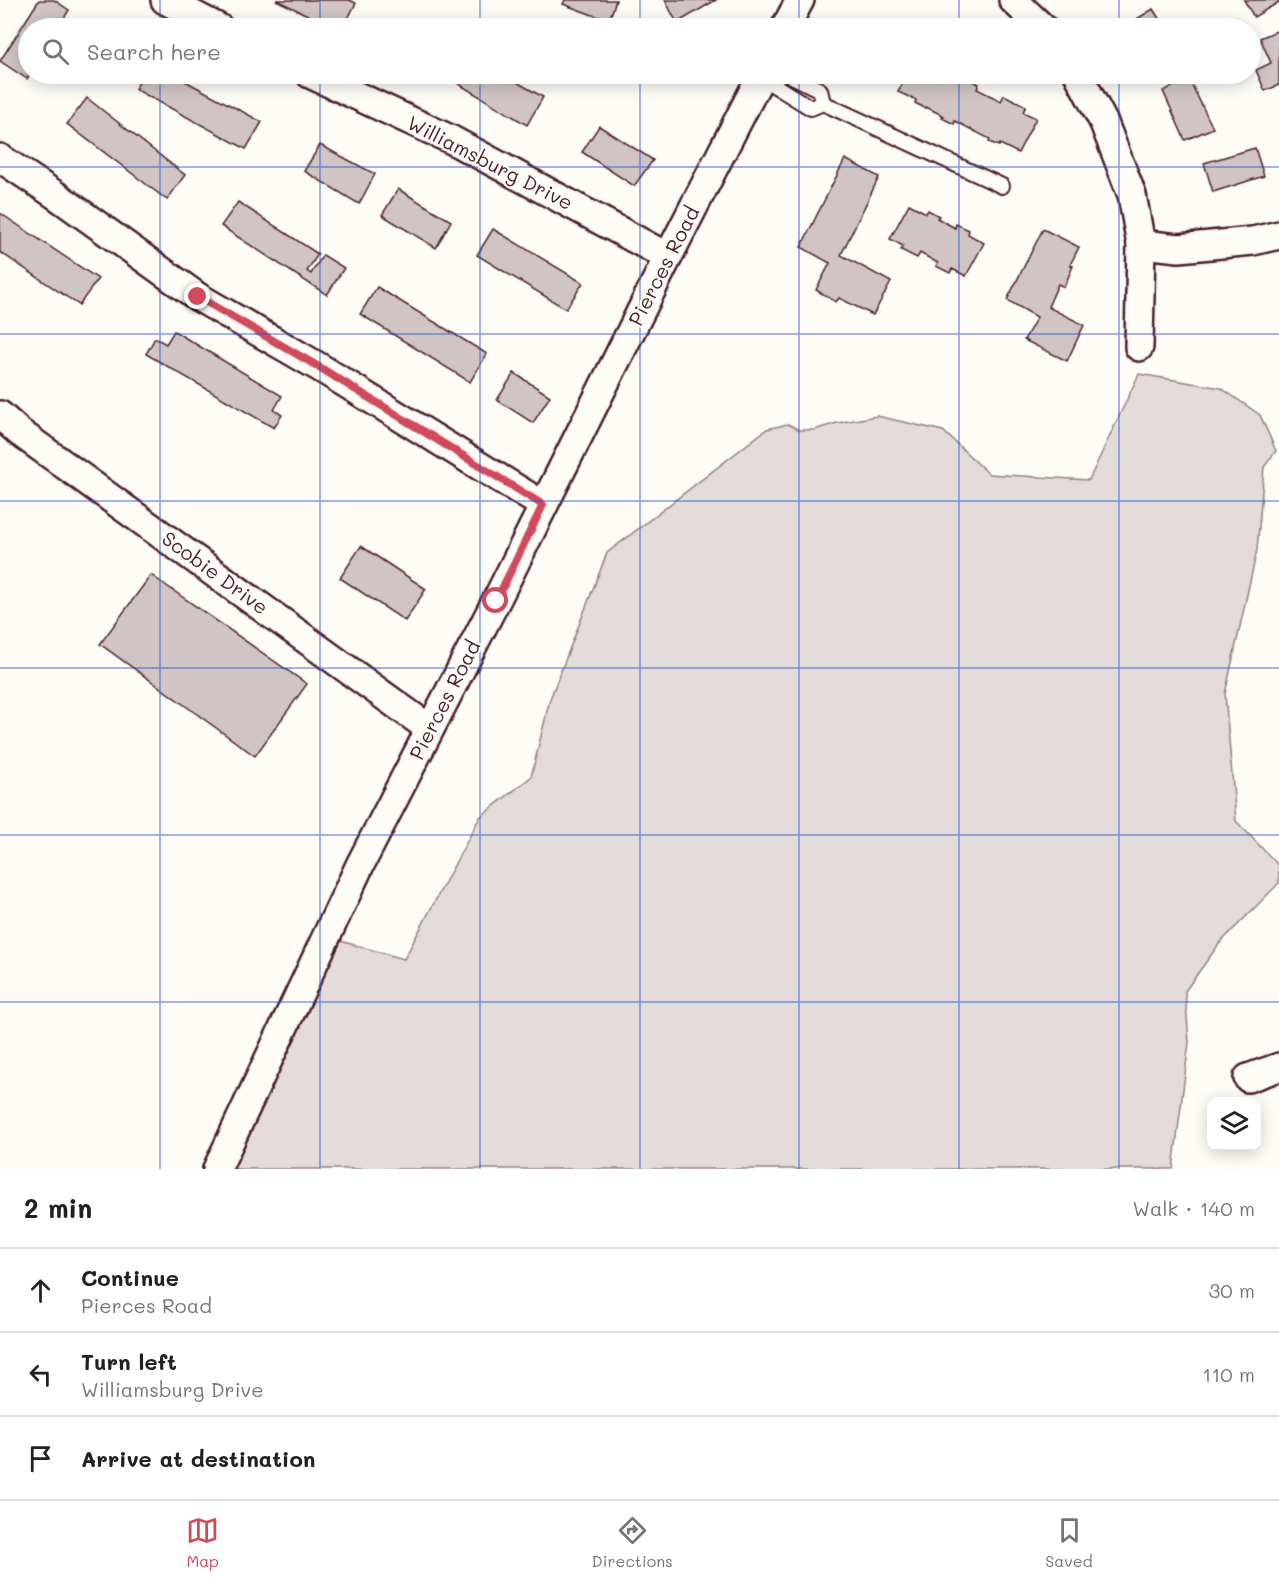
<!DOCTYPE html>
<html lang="en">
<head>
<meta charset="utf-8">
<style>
  :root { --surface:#fff; --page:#f6f6f6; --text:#202124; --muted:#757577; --line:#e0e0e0; --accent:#d1495b }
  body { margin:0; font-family:Mali,sans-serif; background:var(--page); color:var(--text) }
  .controls { position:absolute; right:18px; bottom:18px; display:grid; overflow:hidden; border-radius:12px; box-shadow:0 3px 15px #0003 }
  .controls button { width:54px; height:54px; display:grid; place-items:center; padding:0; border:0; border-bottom:2px solid var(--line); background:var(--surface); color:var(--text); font:30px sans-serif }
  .stop { position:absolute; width:18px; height:18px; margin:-14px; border:4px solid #d1495b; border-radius:50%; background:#fff }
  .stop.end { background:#d1495b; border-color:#fff; box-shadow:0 2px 6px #0008 }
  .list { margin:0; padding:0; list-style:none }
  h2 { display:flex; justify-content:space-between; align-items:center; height:78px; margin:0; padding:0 24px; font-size:26px }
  h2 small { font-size:20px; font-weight:400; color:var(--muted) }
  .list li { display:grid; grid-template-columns:39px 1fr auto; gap:18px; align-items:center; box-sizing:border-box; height:84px; padding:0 24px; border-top:2px solid var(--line) }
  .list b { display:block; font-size:22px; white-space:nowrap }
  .list p { margin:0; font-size:20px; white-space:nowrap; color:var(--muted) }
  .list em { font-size:20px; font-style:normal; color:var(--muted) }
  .icon { flex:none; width:33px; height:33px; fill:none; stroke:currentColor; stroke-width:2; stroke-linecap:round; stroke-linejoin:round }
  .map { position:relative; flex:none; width:1279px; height:1169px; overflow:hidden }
  .search { position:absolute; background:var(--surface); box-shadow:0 3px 15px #0003; left:18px; right:18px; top:18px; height:66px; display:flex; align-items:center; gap:15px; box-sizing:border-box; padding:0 21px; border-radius:33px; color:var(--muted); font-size:22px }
  .sheet { height:330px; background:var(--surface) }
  nav { display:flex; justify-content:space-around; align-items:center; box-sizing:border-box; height:84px; border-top:2px solid var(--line); background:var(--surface); font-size:16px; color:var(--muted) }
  nav a { display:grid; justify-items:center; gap:3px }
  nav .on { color:var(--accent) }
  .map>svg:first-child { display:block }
</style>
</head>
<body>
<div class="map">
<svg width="1279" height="1169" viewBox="0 0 1279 1169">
  <rect width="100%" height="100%" fill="#fdfcf7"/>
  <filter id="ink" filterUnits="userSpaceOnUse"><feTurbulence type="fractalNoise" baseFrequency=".0167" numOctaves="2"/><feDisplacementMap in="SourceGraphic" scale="12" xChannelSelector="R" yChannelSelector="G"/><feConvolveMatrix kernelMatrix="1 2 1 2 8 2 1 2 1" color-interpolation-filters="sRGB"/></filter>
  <g filter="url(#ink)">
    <polygon fill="#e3dcda" stroke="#967e82" stroke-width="1.5" points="1139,374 1221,388 1260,415 1276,451 1264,467 1257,550 1225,694 1236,821 1279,866 1279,883 1219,944 1185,991 1189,1042 1173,1169 227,1169 260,1097 340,941 404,959 480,817 531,777 550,699 607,553 767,429 788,424 799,430 814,430 837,423 877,416 943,431 989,474 1089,480"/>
    <g fill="#d0c5c4" stroke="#4a1f2b" stroke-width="1.5">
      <polygon points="39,0 54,0 69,10 58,28 28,28 28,74 30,74 27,79 0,61"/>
      <polygon points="276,0 349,0 356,3 343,28 335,28"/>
      <polygon points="565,0 616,0 609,21 563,4"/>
      <polygon points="665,0 716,0 677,23"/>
      <polygon points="1244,0 1279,0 1279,2 1254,17"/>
      <polygon points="1153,9 1165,28 1125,28 1124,27"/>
      <polygon points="1279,30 1279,85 1265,91 1256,70 1271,63 1260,38"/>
      <polygon points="144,74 172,74 262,122 246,149 135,89"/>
      <polygon points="442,74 503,74 543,97 527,125"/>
      <polygon points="908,74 947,74 960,80 962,76 979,84 977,89 1001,101 1004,95 1026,106 1023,112 1036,118 1018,153 1000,144 999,146 989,142 990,139 955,121 954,124 942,118 944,116 926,107 925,108 915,103 916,100 898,92"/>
      <polygon points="1189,79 1213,128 1185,140 1163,91"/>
      <polygon points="87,98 185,175 167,200 67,124"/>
      <polygon points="599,126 653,160 634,186 582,152"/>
      <polygon points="320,145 375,174 359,204 304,171"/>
      <polygon points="1255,148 1264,176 1213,192 1204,163"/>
      <polygon points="845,159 879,177 841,255 891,282 873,315 839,298 836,302 816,290 830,263 801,247"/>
      <polygon points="398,189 451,221 436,248 382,215"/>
      <polygon points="238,202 318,254 307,271 311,274 323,255 344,268 327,295 221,226"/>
      <polygon points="909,204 926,213 928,210 939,216 937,218 955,228 956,224 969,230 968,234 984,243 966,276 952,269 950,273 936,266 938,263 920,253 917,258 901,250 903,246 890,239"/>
      <polygon points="0,213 98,279 79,305 0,252"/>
      <polygon points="493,229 583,283 566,309 477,255"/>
      <polygon points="1043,229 1079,247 1070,265 1073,266 1064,287 1058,284 1048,307 1084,325 1067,361 1024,340 1037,317 1007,300"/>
      <polygon points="377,287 487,354 470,382 360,314"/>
      <polygon points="174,331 282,396 274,410 282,415 274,428 146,354 155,338 166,344"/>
      <polygon points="514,373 550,396 533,423 497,400"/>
      <polygon points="361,546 426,589 405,621 340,578"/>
      <polygon points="151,575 307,684 255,756 100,644"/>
    </g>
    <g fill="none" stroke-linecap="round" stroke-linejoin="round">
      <g stroke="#4a1f2b" stroke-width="18">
        <g id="lane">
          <polyline points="770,74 772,84 811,108 823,103 820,90 788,74"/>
          <polyline points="823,103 1002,186"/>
        </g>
      </g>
      <g stroke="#4a1f2b" stroke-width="32">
        <g id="street">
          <polyline points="165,0 219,28"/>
          <polyline points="1013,0 1043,28"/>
          <polyline points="785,28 800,0"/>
          <polyline points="310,74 452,140 668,257"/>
          <polyline points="1078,74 1104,123 1132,195 1141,244 1139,347"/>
          <polyline points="0,158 57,196 198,297 319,367 543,505"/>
          <polyline points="1141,244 1179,248 1253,241 1279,235"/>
          <polyline points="0,415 19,432 430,729"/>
          <polyline points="1248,1078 1279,1067"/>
          <polyline points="217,1169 360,865 496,601 668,257 762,74"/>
        </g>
      </g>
      <use href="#lane" stroke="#fdfcf7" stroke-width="14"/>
      <use href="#street" stroke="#fdfcf7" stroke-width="27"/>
    </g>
  </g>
  <g fill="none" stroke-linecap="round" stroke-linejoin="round" filter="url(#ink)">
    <polyline stroke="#d1495b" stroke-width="8" points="198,297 319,367 543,505 496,601"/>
  </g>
  <path fill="none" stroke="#1d4ed8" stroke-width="1.5" stroke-opacity="0.55" d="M 160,0 L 160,28M 320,0 L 320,28M 480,0 L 480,28M 640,0 L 640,28M 799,0 L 799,28M 959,0 L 959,28M 1119,0 L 1119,28M 160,74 L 160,1169M 320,74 L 320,1169M 480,74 L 480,1169M 640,74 L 640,1169M 799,74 L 799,1169M 959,74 L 959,1169M 1119,74 L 1119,1169M 0,167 L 1279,167M 0,334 L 1279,334M 0,501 L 1279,501M 0,668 L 1279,668M 0,835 L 1279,835M 0,1002 L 1279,1002"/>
  <g text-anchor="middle" stroke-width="4.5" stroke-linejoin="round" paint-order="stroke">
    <g font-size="20" fill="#4a1f2b" stroke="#fdfcf7">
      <text transform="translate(490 163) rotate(27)" y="7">Williamsburg Drive</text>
      <text transform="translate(664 266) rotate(-63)" y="7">Pierces Road</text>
      <text transform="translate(215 573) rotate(36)" y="7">Scobie Drive</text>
      <text transform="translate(445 700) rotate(-63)" y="7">Pierces Road</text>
    </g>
  </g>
</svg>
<div class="controls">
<button><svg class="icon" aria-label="layers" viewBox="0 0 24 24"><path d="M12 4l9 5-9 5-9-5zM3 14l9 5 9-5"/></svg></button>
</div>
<div class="stop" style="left:496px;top:601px"></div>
<div class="stop end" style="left:198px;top:297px"></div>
<div class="search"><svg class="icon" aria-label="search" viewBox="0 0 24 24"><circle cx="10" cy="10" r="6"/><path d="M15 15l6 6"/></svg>Search here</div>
</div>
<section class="sheet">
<h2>2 min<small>Walk · 140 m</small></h2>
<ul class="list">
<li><svg class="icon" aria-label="ahead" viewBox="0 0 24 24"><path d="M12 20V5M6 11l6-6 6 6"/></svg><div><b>Continue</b><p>Pierces Road</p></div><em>30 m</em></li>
<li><svg class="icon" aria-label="left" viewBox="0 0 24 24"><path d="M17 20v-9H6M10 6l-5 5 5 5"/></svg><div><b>Turn left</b><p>Williamsburg Drive</p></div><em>110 m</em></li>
<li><svg class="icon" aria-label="arrive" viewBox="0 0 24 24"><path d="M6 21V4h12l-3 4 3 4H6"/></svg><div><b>Arrive at destination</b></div></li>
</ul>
</section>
<nav>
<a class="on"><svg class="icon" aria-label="map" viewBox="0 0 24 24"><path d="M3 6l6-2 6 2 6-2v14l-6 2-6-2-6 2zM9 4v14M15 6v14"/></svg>Map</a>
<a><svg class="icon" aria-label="directions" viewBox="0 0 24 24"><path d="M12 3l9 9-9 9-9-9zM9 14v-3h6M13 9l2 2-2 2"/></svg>Directions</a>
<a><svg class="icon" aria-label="saved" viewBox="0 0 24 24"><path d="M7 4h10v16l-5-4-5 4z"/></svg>Saved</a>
</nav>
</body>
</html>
